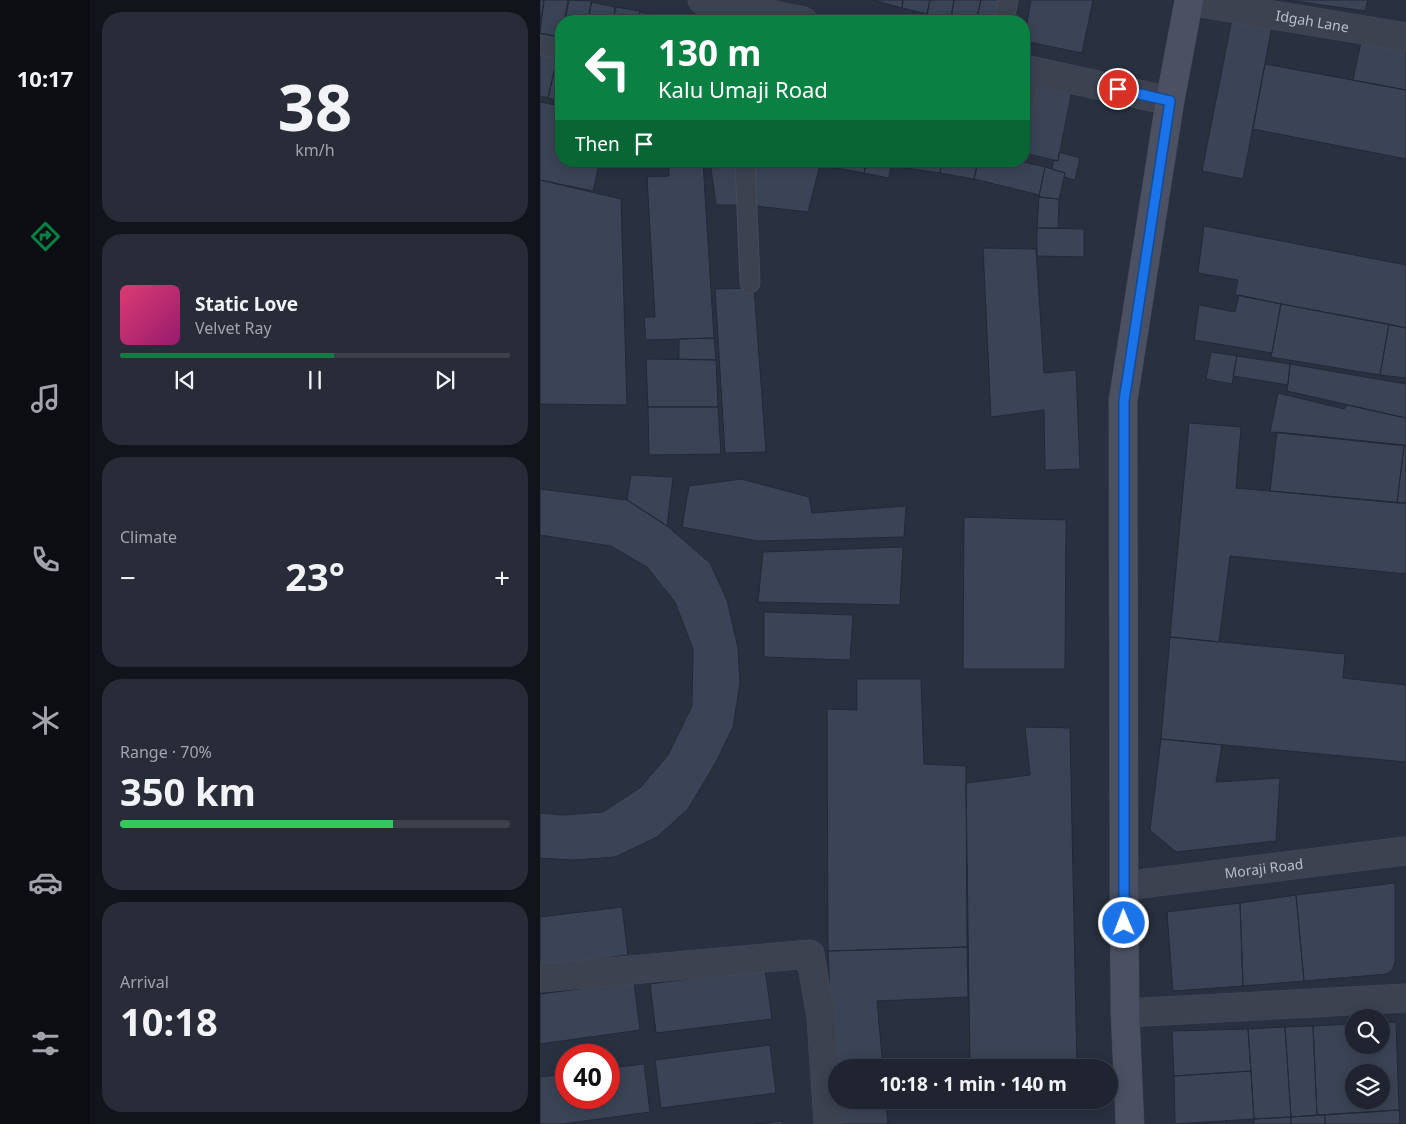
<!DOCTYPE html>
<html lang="en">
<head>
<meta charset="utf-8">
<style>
	:root { --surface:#1f2430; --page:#272c38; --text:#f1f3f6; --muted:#a1a4ab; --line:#3c414c; --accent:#0b8043 }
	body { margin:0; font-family:"Noto Sans",sans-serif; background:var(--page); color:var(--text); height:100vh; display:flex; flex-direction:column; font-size:19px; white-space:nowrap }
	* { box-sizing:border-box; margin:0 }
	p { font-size:16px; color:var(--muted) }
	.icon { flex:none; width:28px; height:28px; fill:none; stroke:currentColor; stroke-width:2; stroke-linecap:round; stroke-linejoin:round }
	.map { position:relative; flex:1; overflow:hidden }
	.panel { display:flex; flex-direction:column; gap:12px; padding:12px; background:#11141a; width:450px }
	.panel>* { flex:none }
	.hud { position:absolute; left:15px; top:15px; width:475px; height:152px; border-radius:20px; box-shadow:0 2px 12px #0003,0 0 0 1px var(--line); background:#0b8043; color:#fff; overflow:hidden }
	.buttons { position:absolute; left:805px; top:1009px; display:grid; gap:10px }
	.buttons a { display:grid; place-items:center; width:45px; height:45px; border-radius:50%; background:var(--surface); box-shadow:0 2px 12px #0003,0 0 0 1px var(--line); font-size:25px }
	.speed { position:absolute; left:15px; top:1044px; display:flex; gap:10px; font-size:25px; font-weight:700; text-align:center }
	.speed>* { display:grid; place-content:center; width:65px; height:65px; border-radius:50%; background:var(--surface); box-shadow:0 2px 12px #0003,0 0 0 1px var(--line); line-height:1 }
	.speed .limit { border:8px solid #d22; background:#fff; color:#111 }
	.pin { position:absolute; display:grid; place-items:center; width:42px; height:42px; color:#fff; margin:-21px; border:2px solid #fff; border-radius:50%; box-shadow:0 1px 5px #0007 }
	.me { position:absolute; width:55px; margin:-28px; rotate:359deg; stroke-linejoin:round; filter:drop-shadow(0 0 4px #0008) }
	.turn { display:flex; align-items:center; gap:18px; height:105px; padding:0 20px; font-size:22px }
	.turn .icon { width:65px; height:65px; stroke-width:2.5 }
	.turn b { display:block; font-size:35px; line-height:42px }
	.then { display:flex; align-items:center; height:48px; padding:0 20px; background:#0003; gap:10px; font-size:19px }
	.big { font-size:38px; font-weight:700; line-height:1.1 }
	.panel .tile { flex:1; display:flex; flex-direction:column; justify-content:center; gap:8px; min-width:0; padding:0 18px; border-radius:20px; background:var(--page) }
	.panel .dial { align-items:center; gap:0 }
	.dial b { font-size:65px; line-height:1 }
	.song { display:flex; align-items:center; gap:15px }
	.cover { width:60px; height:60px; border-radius:8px; background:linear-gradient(135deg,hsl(340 70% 55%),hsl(320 70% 35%)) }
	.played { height:5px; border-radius:2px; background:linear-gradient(90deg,var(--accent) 55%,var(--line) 55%) }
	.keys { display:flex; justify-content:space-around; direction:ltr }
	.heat { display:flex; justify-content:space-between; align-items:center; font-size:28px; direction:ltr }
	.charge { height:8px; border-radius:4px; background:linear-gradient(90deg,#34c759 70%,var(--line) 0) }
	.trip { position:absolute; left:288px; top:1059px; width:290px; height:50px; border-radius:25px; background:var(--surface); box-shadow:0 2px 12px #0003,0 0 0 1px var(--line); font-weight:700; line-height:50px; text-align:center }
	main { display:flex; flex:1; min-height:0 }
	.tabs { display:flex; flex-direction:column; width:90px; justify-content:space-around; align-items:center; background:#0c0e13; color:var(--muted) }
	.tabs .icon { width:35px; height:35px }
	.tabs .on { color:var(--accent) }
	.tabs b { font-size:22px; color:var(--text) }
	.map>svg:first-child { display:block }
	.building { fill:#3b4456; stroke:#232938; fill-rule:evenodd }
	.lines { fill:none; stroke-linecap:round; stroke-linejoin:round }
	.lane-casing { stroke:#464b5a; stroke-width:21 }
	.street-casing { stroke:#464b5a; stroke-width:29 }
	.secondary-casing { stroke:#464b5a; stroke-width:29 }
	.lane { stroke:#3d4250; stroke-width:19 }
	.street { stroke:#3d4250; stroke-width:28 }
	.secondary { stroke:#4b5163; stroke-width:28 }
	.route-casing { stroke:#114b97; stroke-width:12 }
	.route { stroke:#1a73e8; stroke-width:9 }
	.labels { text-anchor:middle; stroke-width:5; stroke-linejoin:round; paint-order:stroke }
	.street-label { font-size:14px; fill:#babeca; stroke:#212736 }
</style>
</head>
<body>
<main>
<nav class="tabs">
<b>10:17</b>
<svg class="icon on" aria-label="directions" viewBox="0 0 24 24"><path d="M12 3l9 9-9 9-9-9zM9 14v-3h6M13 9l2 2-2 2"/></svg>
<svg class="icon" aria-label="music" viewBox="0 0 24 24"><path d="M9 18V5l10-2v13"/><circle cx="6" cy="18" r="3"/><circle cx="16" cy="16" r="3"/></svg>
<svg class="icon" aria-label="phone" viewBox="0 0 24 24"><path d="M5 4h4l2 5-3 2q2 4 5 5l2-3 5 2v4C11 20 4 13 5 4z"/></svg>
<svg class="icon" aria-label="climate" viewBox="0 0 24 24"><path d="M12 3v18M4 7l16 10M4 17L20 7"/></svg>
<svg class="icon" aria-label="car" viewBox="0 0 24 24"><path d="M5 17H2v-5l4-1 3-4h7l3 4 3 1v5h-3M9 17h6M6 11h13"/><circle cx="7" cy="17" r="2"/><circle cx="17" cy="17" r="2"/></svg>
<svg class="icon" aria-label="filters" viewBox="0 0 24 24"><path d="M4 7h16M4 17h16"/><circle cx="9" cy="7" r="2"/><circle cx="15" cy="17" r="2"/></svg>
</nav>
<section class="panel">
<div class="tile dial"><b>38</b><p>km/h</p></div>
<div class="tile">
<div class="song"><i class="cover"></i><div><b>Static Love</b><p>Velvet Ray</p></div></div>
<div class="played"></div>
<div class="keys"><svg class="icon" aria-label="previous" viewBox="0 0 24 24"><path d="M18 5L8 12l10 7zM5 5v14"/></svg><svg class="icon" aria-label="pause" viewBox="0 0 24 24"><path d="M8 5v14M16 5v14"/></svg><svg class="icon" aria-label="next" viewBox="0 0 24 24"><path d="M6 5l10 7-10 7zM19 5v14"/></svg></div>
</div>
<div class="tile"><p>Climate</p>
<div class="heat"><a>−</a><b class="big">23°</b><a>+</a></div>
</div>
<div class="tile"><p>Range · 70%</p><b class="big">350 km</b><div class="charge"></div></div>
<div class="tile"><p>Arrival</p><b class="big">10:18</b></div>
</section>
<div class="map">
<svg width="866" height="1124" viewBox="0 0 866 1124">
	<rect width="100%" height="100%" fill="#293040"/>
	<path class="building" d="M0 0H4L0 23Z
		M4 0H29L25 21H21V37L0 33Z
		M28 0 52 1 48 21H24Z
		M333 0H363L362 8Z
		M363 0H390L387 14 362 8Z
		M390 0H414L411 19 387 14Z
		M414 0H441L436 21 411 19Z
		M441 0H464L460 21H436Z
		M491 0H553L542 53 484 41Z
		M747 0H828L825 11Z
		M51 2 75 7 73 21H48Z
		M76 7 100 11 98 21H73Z
		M100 12 124 17 123 21H98Z
		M124 17 147 21H123Z
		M692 19 732 26 703 179 662 171Z
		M821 42 866 49V90L813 80Z
		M0 50 18 54 8 98 0 96Z
		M18 54H21V101L8 98Z
		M725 64 866 90V159L713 129Z
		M495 82 532 90 518 161 484 153V133Z
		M0 102 21 106V161H60L53 191 0 180Z
		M519 152 540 158 535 180 524 177 525 173 512 169 514 160 518 161Z
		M78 161H116L78 164Z
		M129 161H163L174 338 106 340 104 317H115L107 177 129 176Z
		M170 161H202L205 205H176Z
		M211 161H281L268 212 216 206Z
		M281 161H327L324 173 280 165Z
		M327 161H352L349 178 324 173Z
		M353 161H402L400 173 352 166Z
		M402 161H438L434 179 400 173Z
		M438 161H479L505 167 499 195 434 179Z
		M505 167 525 173 519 199 499 197Z
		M0 180 81 199 87 405 0 404Z
		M499 197 519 199 518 228H497Z
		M664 226 866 265V328L695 295 698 280 658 273Z
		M497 228 544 229V257L497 256Z
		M443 248 496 249 504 373 536 370 540 469 505 470 504 410 451 417Z
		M214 288 226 452 185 453 175 289Z
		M699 295 741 304 732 353 654 340 659 305 695 312Z
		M741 304 849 324 840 375 731 357Z
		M849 324 866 328V378L840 375Z
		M174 338 176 360 139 359V339Z
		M671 352 697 356 692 384 666 379Z
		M697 356 750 364 748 385 693 376Z
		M106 359 176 360 178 407H108Z
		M750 364 866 384V418L747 391Z
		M738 393 804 409 807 405 866 418V446L730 432Z
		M108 407H178L181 454 109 455Z
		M649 423 701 427 696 488 866 503V574L690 556 679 642 630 637Z
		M737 432 864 445 857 503 730 491Z
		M864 445 866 446V503H857Z
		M91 475 133 477 127 526 87 500Z
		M201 479 269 497 272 513 366 506 364 537 218 541 142 527 149 486Z
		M0 489 87 500 127 526 170 563 187 600 198 648 200 683 193 727 176 762 148 809 117 837 75 857 34 860 0 858V813L23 815 63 812 101 787 128 755 152 706 153 649 135 602 107 567 71 546 0 535Z
		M424 517 526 520 525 669H423Z
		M363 547 360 605 218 602 223 552Z
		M224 612 313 615 310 660 224 657Z
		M630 637 805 654 803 678 866 685V762L621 739Z
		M317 679H381L384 764 426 766 427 947 288 951 287 709 317 710Z
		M485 727 530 728 537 1068H430L426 783 490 775Z
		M621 739 682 745 676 782 740 778 736 841 636 852 610 830Z
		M855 883V962L852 970 847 974 764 981 756 895Z
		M756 895 764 981 703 986 700 903Z
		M700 903 703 986 633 991 627 912Z
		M82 907 88 955 0 967V917Z
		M427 947 428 997 337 1001 343 1068H296V1100H346L348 1124H296L288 951Z
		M225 969 232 1019 116 1033 110 984Z
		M94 982 100 1030 0 1044V994Z
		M856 1022 859 1110 777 1115 773 1026 814 1024V1045H841V1023ZM814 1072H841V1100H814Z
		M773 1026 777 1115 751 1117 745 1027Z
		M745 1027 751 1117 714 1119 708 1029Z
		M708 1029 711 1071 634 1076 632 1031Z
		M230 1045 236 1093 121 1108 115 1060Z
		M104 1064 110 1112 22 1124H0V1077L26 1074V1098H69V1068Z
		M711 1071 714 1119 635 1124 634 1076Z
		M859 1110 860 1124H785V1115Z
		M785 1115V1124H751V1117Z
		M751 1117V1124H714V1119Z
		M242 1121V1124H215Z
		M686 1122V1124H652Z"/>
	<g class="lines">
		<g class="lane-casing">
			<path id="lane" d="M464 21 468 0
				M0 45 21 49
				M484 102 492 71
				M205 161 210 283"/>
		</g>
		<g class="street-casing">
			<g id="street">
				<path d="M162 0 263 21"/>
				<path id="s1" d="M649 1 866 37"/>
				<path d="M484 69 630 101"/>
				<path id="s2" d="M584 886 866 851"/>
				<path d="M0 978 270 954 281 1017 288 1124"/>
				<path d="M585 1013 866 998"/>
			</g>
		</g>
		<g class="secondary-casing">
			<path id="secondary" d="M590 1124 585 1013 584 886 583 401 630 101 649 0"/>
		</g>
		<use href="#lane" class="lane"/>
		<use href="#street" class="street"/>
		<use href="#secondary" class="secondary"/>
	</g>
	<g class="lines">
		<g class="route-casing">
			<path id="route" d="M578 89 630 101 584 401V923"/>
		</g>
		<use href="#route" class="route"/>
	</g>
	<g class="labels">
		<g class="street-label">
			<text dy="5" stroke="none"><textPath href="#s1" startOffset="125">Idgah Lane</textPath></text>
			<text dy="5" stroke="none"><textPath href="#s2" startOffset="141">Moraji Road</textPath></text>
		</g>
	</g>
</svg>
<div class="buttons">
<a><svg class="icon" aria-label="search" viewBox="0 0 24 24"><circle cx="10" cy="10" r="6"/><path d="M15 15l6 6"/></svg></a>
<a><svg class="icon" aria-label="layers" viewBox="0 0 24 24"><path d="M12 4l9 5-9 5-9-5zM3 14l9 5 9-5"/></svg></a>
</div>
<div class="speed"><div class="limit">40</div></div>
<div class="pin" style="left:578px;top:89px;background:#d93025"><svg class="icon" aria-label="arrive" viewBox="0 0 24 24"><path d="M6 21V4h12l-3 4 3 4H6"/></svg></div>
<svg class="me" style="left:584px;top:923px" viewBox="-20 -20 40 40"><circle r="17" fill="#1a73e8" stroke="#fff" stroke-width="3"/><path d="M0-11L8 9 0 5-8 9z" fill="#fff"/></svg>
<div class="trip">10:18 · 1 min · 140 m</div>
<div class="hud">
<div class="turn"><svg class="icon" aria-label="left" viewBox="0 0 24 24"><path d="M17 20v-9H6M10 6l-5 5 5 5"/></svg><div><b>130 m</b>Kalu Umaji Road</div></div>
<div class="then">Then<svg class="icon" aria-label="arrive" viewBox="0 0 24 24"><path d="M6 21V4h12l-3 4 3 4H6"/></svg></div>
</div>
</div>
</main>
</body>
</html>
